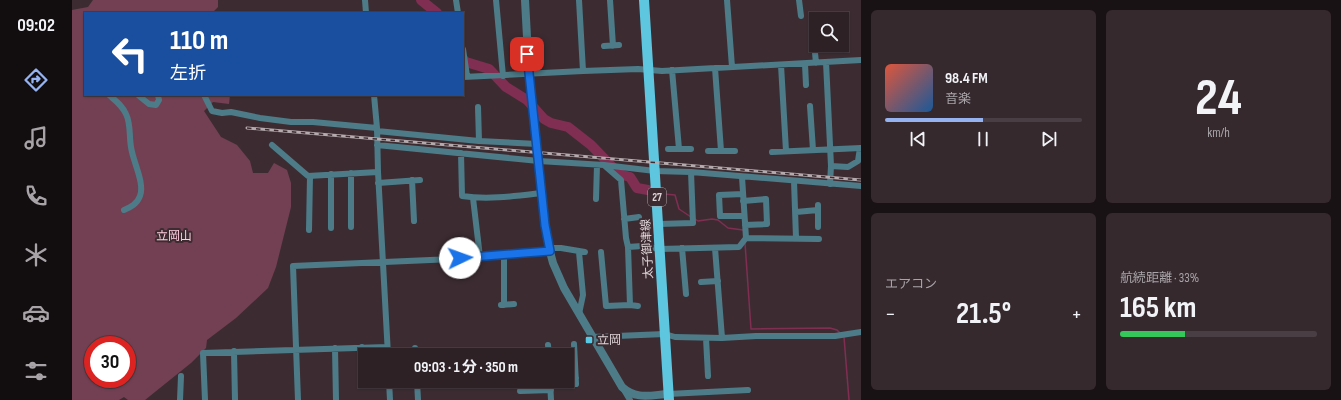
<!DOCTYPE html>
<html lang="ja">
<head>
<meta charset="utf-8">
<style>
	:root { --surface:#2d2126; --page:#35292e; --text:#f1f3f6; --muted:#a7a3a7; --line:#483e43; --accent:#95b2f1 }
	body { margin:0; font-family:"Sofia Sans Condensed","Noto Sans JP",sans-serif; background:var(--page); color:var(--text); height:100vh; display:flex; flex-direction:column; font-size:15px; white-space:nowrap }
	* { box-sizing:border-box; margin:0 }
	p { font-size:13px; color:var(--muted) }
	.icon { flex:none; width:22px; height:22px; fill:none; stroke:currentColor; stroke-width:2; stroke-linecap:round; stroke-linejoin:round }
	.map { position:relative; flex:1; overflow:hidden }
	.sheet { display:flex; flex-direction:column; gap:10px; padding:10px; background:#191215; width:480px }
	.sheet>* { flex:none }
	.top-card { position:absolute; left:12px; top:12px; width:380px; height:84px; border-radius:0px; box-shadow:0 1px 3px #0004,0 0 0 1px var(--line); background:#1a4fa0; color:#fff; overflow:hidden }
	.tools { position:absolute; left:737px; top:12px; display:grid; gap:8px }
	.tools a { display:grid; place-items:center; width:40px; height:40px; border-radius:0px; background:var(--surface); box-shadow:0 1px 3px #0004,0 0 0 1px var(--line); font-size:20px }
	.speed { position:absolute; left:12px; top:336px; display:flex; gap:8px; font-size:20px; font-weight:700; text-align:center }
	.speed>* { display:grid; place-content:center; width:52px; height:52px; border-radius:50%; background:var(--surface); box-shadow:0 1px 3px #0004,0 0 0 1px var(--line); line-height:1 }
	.speed .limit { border:6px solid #d22; background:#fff; color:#111 }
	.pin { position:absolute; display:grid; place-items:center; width:34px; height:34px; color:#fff; margin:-17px; border-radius:8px; box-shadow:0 2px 6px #0006 }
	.me { position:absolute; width:44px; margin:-22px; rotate:87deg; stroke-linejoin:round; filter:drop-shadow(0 0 3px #0008) }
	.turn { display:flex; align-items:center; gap:14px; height:84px; padding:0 20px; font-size:18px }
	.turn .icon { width:52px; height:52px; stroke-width:2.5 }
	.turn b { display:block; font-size:28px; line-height:34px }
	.big { font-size:30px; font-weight:700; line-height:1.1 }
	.sheet .card { flex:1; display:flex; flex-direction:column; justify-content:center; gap:6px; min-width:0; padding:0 14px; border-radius:6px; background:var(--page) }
	.sheet .dial { align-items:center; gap:0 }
	.dial b { font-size:52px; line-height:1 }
	.song { display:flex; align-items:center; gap:12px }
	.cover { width:48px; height:48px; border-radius:6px; background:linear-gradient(135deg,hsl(10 70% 55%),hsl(210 70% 35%)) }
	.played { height:4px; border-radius:2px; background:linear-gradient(90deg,var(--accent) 50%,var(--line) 50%) }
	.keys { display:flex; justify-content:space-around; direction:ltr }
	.heat { display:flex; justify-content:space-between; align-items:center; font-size:22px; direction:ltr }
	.charge { height:6px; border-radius:3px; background:linear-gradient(90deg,#34c759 33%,var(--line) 0) }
	.sheet .tiles { flex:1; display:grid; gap:10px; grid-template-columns:repeat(2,1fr) }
	.trip { position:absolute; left:286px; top:348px; width:216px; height:40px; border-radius:0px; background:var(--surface); box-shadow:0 1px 3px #0004,0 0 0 1px var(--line); font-weight:700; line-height:40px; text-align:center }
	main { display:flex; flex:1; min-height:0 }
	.tab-bar { display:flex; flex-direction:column; width:72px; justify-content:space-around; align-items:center; background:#120d0f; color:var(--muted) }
	.tab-bar .icon { width:28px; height:28px }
	.tab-bar .on { color:var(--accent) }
	.tab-bar b { font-size:18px; color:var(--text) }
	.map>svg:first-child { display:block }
	.green { fill:#734053; fill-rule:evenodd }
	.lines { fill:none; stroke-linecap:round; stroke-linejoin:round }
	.stream { stroke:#812e53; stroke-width:1.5 }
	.river { stroke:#812e53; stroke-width:10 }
	.minor { stroke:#4d7c88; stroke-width:6 }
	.tertiary { stroke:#4d7c88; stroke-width:8 }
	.primary { stroke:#5ec6df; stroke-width:10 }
	.rail-casing { stroke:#b5aaad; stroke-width:3 }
	.rail { stroke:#3c2c32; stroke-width:1.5; stroke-dasharray:4.5; stroke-linecap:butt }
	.route-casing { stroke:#114b97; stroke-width:10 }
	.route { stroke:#1a73e8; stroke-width:7 }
	.poi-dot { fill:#58c8e4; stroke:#3c2c32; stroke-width:1.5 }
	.labels { text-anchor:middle; stroke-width:4; stroke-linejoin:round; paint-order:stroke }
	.shield { fill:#3c2c32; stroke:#aea2a6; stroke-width:1 }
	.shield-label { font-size:11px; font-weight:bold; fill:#dfd5d8 }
	.park-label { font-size:12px; fill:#ffcdde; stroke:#3c2c32 }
	.street-label { font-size:12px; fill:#dfd5d8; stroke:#3c2c32 }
	.poi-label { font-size:12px; fill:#dfd5d8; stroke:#3c2c32; text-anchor:start }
</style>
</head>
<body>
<main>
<nav class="tab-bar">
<b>09:02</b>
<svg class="icon on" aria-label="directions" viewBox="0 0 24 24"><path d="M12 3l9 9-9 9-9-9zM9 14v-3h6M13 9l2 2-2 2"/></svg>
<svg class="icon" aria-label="music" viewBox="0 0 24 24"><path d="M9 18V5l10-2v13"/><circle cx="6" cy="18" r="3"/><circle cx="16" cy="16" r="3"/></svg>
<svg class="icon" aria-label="phone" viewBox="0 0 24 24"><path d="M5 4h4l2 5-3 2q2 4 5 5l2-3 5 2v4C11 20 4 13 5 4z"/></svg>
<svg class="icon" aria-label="climate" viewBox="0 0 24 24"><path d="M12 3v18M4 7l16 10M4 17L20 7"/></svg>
<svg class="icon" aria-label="car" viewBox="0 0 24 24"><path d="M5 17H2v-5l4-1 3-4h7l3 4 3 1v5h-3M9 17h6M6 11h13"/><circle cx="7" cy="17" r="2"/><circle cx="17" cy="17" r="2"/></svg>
<svg class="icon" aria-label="filters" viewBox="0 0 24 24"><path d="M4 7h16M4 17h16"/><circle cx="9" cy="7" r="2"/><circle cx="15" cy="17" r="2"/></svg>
</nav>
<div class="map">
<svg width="789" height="400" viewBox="0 0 789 400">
	<rect width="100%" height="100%" fill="#3c2c32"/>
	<path class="green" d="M21 0H146V7L140 13H13V95H158L157 104 141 102 132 111 149 137 165 145 178 161 181 173H196L202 163 215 170 219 183V207L204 267 196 288 164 318 135 340 134 348 119 363 73 400H56L52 397 47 400H0V10L16 7ZM21 345H55V379H21Z"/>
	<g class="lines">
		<path class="stream" d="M592 194 603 195 607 209 619 217
			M623 219 626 221 640 219 646 220 656 228 671 230
			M673 243 679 329 758 328 765 330 768 333
			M772 337 777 400"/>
		<path class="river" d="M349 0 365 13
			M391 59 394 62 417 69 434 87 455 100 472 119 479 123 496 127 519 145 547 174 558 177 565 188 576 190"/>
		<path class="minor" d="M293 0 294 13
			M384 0 386 13
			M424 0 431 76
			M507 0 511 71
			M538 0 541 46
			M655 0 660 67
			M727 0 729 16
			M740 22 744 63
			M532 46 547 45
			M391 49 395 76
			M754 62 759 166 758 184
			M733 64 734 85
			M709 65 714 151
			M643 68 649 151
			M600 70 607 149
			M391 77 511 71 566 69 590 71 789 60
			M37 95C44 101 50 105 54 114 59 124 57 136 59 147 61 162 73 183 68 196 65 204 59 207 52 210
			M66 95 77 104 84 105 87 100 86 95
			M132 95 140 111 150 113 159 112 188 118 219 122H241L305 128
			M302 95 305 128 306 172 316 355
			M738 106 741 150
			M406 107 407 141
			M305 131 407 141 465 144
			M200 145 236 176 306 172
			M305 145 467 161 532 165 583 171 619 172 789 186
			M596 149H619
			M636 151H663
			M700 152 789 148
			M389 153 390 196C416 200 444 196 470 193
			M533 166 549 180 554 238 556 247 558 305
			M759 166 776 167 786 161 788 148
			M279 173V227
			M340 180 342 221
			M722 181 724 238
			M306 183 348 180
			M671 194 647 195 648 216H672
			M401 198 408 257
			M524 199 525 165
			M671 201 694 199 695 224 673 225
			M746 205V227
			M724 212 746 210
			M552 219 567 217
			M587 224 621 223 619 172
			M259 228V174
			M237 230 238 176
			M674 238 747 239
			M556 247 570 246 588 249 667 247 674 238 670 177
			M477 248H489L513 252
			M610 248 614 294
			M643 248 650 338
			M529 252 534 306 558 305 566 306
			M432 256V305
			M629 282 646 281
			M429 305 442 304
			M507 314 511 295 507 252
			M520 337 593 334 603 337 650 338 684 336H763L789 332
			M634 338 636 376
			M502 344 504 384
			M476 345 477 355
			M290 347 291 365
			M263 348 264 400
			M343 348V355
			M162 351 163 400
			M495 379 504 378
			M317 381 318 400
			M345 381 346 400
			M478 381 479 400
			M552 390 558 400
			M448 391 479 390
			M596 394 676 390
			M108 400 109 376
			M133 400 131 353 315 347
			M226 400 221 266 381 259 478 251"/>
		<path class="tertiary" d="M453 0 457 74 473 225 477 248 481 263 492 288 550 387C564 400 579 395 596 394"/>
		<path class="primary" d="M572 0 597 400"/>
		<g class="rail-casing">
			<path id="rail" d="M175 128 789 180"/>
		</g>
		<use href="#rail" class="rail"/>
	</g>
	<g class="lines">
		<g class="route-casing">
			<path id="route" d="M388 258 478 251 473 225 455 54"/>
		</g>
		<use href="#route" class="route"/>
	</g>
	<rect class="poi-dot" x="513" y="336" width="8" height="8" rx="2"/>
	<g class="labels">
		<rect class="shield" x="576" y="188" width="18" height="18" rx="3"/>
		<g class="shield-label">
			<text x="585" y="201">27</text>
		</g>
		<g class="park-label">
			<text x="102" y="240">立岡山</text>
		</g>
		<g class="street-label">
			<text transform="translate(575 249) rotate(-93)" y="4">太子御津線</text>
		</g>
		<g class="poi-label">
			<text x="525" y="344">立岡</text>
		</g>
	</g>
</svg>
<div class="tools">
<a><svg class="icon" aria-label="search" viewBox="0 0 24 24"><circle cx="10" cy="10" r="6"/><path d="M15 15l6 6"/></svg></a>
</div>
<div class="speed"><div class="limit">30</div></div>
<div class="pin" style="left:455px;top:54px;background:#d93025"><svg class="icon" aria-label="arrive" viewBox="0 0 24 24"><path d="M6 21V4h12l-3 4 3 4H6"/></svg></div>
<svg class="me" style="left:388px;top:258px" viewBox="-20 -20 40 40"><circle r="19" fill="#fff"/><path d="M0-13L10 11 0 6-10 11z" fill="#1a73e8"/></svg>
<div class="trip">09:03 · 1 分 · 350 m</div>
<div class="top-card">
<div class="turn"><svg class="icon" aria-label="left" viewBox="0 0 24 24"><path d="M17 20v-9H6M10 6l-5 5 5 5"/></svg><div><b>110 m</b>左折</div></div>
</div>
</div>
<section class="sheet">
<div class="tiles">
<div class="card">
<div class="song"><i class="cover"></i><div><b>98.4 FM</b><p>音楽</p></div></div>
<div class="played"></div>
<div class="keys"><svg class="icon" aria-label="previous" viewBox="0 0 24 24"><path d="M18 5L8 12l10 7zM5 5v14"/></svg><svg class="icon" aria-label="pause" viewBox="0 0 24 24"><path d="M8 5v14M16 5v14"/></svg><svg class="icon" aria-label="next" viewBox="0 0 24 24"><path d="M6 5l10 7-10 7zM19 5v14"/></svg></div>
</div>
<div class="card dial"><b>24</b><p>km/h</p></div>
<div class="card"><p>エアコン</p>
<div class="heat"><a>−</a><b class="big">21.5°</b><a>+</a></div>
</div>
<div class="card"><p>航続距離 · 33%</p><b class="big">165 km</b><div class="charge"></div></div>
</div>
</section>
</main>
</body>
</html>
